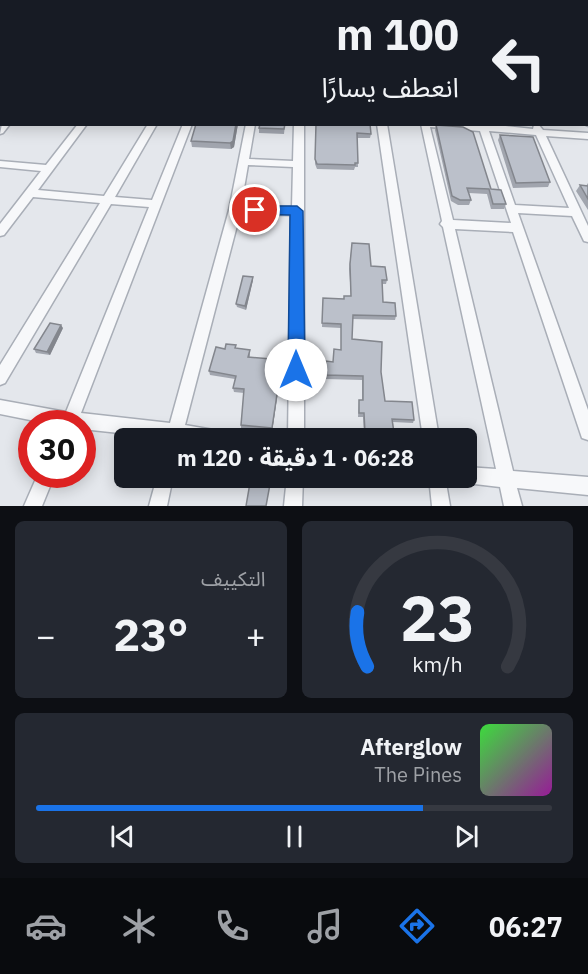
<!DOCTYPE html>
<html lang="ar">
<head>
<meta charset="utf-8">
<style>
	:root { --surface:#171b24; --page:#242831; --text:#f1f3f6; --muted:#9ea1a6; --line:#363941; --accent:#1a73e8 }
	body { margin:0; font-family:"IBM Plex Sans","Noto Sans Arabic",sans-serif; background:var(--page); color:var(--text); direction:rtl; height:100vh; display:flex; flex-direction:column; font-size:22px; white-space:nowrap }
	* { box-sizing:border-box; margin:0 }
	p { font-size:20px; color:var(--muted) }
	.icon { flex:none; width:33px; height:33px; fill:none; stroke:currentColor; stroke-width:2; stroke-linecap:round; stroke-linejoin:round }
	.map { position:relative; height:506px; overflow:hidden; direction:ltr }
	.sheet { display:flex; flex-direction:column; gap:15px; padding:15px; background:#0d0f14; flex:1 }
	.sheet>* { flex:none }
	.hud { position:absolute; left:0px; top:0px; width:588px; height:126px; box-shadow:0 3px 15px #0003; direction:rtl; background:#171b24; color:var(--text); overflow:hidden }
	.speed { position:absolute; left:18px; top:410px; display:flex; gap:12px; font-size:30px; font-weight:700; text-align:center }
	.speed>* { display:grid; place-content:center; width:78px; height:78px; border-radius:50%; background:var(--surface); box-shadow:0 3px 15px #0003; line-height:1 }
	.speed .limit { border:9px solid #d22; background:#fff; color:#111 }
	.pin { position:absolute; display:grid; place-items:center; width:51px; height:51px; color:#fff; margin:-26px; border:3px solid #fff; border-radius:50%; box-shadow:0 2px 6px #0007 }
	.me { position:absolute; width:66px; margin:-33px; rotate:0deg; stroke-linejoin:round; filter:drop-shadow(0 0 4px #0008) }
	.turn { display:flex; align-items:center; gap:21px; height:126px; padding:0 30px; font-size:27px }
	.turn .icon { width:78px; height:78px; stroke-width:2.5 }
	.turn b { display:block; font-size:42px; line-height:51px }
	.big { font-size:45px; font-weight:800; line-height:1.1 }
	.sheet .card { flex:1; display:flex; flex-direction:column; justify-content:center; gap:9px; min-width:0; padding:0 21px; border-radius:9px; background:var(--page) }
	.sheet .dial { align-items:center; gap:0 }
	.dial svg { height:156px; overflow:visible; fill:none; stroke:var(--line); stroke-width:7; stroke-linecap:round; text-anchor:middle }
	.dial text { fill:var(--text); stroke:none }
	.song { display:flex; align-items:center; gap:18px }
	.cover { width:72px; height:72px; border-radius:9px; background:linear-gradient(135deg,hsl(120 70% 55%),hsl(300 70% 35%)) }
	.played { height:6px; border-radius:3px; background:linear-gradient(90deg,var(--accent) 75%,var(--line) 75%) }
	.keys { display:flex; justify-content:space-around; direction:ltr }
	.heat { display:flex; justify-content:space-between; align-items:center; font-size:33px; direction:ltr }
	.sheet .tiles { flex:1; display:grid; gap:15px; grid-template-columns:1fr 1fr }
	.card:last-child { grid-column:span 2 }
	.trip { position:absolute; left:114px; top:428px; width:363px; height:60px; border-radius:9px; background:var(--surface); box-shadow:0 3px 15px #0003; font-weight:800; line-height:60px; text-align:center; direction:rtl }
	.dock { display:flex; height:96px; justify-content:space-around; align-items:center; background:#090b0e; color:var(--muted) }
	.dock .icon { width:42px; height:42px }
	.dock .active { color:var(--accent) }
	.dock b { font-size:27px; color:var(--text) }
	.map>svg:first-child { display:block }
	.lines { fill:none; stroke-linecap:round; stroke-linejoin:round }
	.minor-casing { stroke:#a9aeb7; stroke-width:3 }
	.tertiary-casing { stroke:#a9aeb7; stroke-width:3 }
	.minor { fill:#f7f8fa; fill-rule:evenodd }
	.tertiary { fill:#f7f8fa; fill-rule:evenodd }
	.wall { fill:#a1a5ae }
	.shaded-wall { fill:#83868d }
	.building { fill:#bbc0ca; stroke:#83868d; stroke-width:1.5 }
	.route { fill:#1a73e8; stroke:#114b97; stroke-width:1.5 }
</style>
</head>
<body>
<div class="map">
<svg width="588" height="506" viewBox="0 0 588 506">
	<rect width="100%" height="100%" fill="#e4e7ec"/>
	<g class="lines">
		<g class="minor-casing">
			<path id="minor" d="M0 0 4 1 5 2H2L0 4Z
				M19 0H26L18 2Z
				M48 0H76L44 2Z
				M124 0H130L123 2Z
				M224 0H230V2H224Z
				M274 0H280V2H274Z
				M0 13H2L0 19Z
				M0 52H2V56H0Z
				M586 85H588V91H586Z
				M0 93H2V99H0Z
				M586 117 588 118V126L584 124H586Z
				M2 124H10L3 133 0 134Z
				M78 124H87L38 190 104 196 148 124H157L115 197 152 200 183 124H192L81 413 170 423 229 210 246 124H255L249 159 293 161 294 124H304V438H288L291 215 240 214 185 425 225 432 227 438H166L82 429V423H45L0 414V400L66 412 149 207 111 204 5 383 0 385V365L100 203 33 197 4 235 0 236V224L41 171 0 167V161L46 165ZM248 165 293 167 292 207 241 206Z
				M377 124H387L439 438H423Z
				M421 124H487L533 129 534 125 538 124 543 130 588 133V139L546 136 588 226V242L584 241 572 216 518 213 588 410V440L582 438 580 432 513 232 455 229 513 471 588 477V495L517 488 522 506H504L500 487 466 483 460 481 458 477H466V467L496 469 443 227 440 224 442 221ZM430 127 480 131 511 223 453 220ZM489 131 536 135 569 208 515 205Z
				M38 474H55L42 506H24Z
				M157 477H173L167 506H149Z
				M287 477H303L302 506H284Z
				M429 477H445L450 506H432Z"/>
		</g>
		<g class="tertiary-casing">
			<path id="tertiary" d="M69 0H78L68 2Z
				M2 61V69H0V62Z"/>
		</g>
		<use href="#minor" class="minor"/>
		<use href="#tertiary" class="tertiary"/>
	</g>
	<path class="wall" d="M238 124 234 147 231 149 192 147 191 141Z
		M285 124 284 134 259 133V128Z
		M316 124 371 134 370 138H357L358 167H355L354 170 317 169 315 164Z
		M436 125 491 189 506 204 504 209H491L487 194 469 193 471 200 469 205H458L451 201 435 130Z
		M500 135 550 182 548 187 513 188 498 140Z
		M588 183V210L576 191 580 185 586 186Z
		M352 243 371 266 387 280 386 284H382L383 302 396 316 395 320 352 319V339L381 372 385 401 414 420 413 423 393 422 394 433 393 437 364 436 363 417H358L359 400H362V380L326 379V361L333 362 341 350V328L322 327 323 298 344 299 351 296 349 269Z
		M253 277V280L246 310 237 307 236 304Z
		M63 328 50 355 36 353 34 349Z
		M237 348 250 350V357L282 364 272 432 241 428V425L244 393 234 392 233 388 235 379 210 375 209 371 225 349Z"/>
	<path class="shaded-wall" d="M236 124H238L234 147 231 149 230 143Z
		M253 277V280L246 310 245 306Z
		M61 325 63 328 50 355 47 352Z
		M282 360V364L272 432V428Z"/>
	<path class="building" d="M128 0H216L215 2H127Z
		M280 0H588V17H586V2H279Z
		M586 36H588V77H586Z
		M196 124H236L233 141 230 143 191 141Z
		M260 124H285L284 129 259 128Z
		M316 124H370L371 134 357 133 358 163H355V165L317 164 315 159Z
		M436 125 463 127 473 132 491 189 501 190 506 204H493L489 189 467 188 471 200H460L452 196Z
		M500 135 533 137 550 182 516 183Z
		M580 185 588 186V199Z
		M352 243 369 244 371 266 385 267 387 280H382L383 302 395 303 396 316 353 315 352 339 382 342 381 372 385 401 412 402 414 420 392 419 394 433H365L364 413H359V400H363V376L326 375V361L333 362 334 349 341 350V324L322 323 323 298 344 299V296H351L350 264Z
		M243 276 253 277 245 306 236 304Z
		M50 323 61 325 47 352 34 349Z
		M226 344 236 345 235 348 250 350 248 357 282 360 272 428 241 425 244 389 233 388 236 376 209 371 216 347 225 349Z
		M251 477 271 479 266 506H246Z"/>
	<path class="route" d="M255 206H297L303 211 305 370 302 375 296 377 291 375 288 370 290 215 251 214 249 210Z"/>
</svg>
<div class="speed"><div class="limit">30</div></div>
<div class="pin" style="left:255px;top:210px;background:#d93025"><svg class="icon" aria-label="arrive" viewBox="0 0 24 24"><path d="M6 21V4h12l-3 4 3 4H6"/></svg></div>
<svg class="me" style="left:296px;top:370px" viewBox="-20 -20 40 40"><circle r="19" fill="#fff"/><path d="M0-13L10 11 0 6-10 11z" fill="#1a73e8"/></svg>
<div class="trip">06:28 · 1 دقيقة · 120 m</div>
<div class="hud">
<div class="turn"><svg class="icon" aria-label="left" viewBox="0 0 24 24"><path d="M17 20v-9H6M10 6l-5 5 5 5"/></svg><div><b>100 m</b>انعطف يسارًا</div></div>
</div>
</div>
<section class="sheet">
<div class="tiles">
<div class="card dial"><svg viewBox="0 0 100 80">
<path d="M14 69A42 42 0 1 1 86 69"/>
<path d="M14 69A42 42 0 0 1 9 41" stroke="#1a73e8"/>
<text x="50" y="56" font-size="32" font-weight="700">23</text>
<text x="50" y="72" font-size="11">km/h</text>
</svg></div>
<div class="card"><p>التكييف</p>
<div class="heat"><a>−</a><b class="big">23°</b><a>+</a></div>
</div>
<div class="card">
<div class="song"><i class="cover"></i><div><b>Afterglow</b><p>The Pines</p></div></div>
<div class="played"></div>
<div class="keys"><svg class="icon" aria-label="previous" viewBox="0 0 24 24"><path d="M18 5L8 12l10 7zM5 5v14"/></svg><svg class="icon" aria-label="pause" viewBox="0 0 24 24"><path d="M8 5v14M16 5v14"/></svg><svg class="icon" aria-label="next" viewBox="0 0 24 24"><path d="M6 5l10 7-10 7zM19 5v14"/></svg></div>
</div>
</div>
</section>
<nav class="dock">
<b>06:27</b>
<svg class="icon active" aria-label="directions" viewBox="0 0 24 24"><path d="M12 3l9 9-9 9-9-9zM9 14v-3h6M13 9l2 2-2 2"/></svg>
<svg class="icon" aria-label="music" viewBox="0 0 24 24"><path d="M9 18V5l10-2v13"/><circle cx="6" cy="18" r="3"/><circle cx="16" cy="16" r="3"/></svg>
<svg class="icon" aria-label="phone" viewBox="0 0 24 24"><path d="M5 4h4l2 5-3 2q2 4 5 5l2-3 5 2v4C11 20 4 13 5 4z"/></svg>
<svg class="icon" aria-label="climate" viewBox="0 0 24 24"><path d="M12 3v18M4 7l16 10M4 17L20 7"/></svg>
<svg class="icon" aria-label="car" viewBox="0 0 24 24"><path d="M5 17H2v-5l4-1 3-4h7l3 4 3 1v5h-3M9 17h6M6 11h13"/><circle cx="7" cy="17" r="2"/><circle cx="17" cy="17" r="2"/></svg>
</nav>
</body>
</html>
